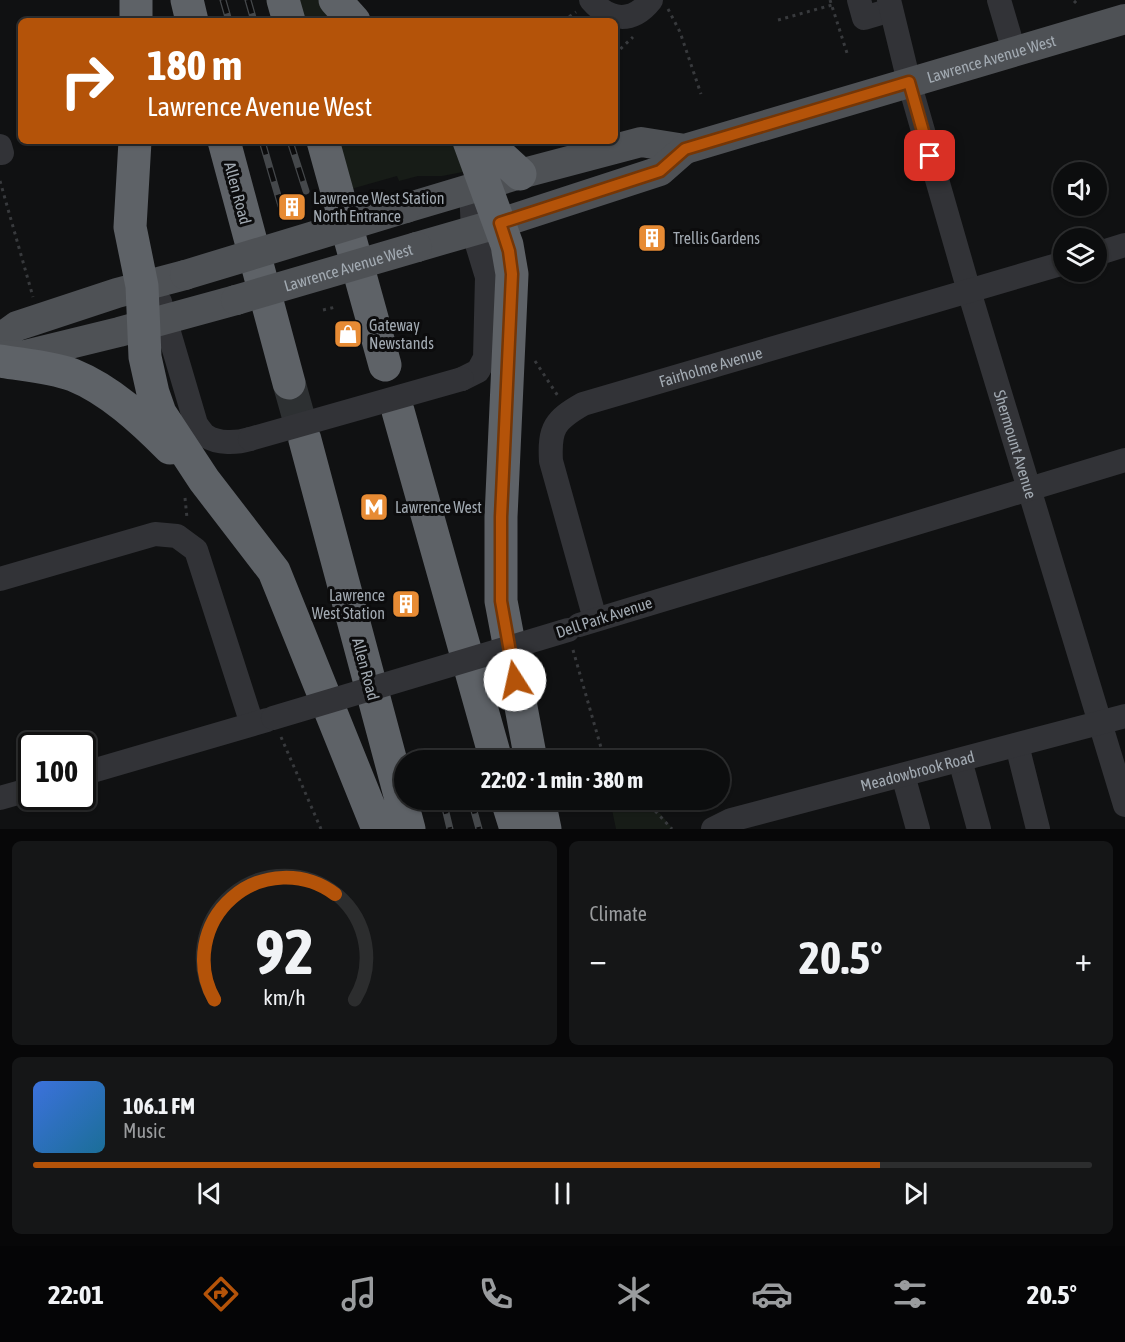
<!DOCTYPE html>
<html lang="en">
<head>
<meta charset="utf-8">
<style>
	:root { --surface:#0c0d0e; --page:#151617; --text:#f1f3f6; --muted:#9a9c9e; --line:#2c2d2e; --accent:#b45309 }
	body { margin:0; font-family:"Asap Condensed",sans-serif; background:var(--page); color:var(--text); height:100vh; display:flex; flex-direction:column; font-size:22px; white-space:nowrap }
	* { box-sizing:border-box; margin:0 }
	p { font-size:20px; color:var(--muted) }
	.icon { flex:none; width:33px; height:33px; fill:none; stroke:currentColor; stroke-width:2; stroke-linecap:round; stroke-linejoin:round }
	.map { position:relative; height:829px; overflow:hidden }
	.panel { display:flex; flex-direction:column; gap:12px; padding:12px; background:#070708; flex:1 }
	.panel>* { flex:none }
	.banner { position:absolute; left:18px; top:18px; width:600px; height:126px; border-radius:9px; box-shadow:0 2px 4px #0004,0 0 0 2px var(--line); background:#b45309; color:#fff; overflow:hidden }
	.controls { position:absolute; left:1053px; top:162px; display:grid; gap:12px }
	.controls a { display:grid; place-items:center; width:54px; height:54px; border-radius:50%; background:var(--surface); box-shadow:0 2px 4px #0004,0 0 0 2px var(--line); font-size:30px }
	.speed { position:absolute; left:18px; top:732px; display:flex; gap:12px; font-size:30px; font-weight:700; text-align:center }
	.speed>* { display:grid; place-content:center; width:78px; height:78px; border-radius:50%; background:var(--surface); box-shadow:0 2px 4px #0004,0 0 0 2px var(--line); line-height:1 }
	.speed .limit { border:3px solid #111; border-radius:9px; background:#fff; color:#111 }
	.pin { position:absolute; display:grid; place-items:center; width:51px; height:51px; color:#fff; margin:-26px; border-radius:12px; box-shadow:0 3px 9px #0006 }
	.me { position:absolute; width:66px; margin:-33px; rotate:350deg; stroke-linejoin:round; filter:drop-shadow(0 0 4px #0008) }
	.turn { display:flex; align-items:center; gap:21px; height:126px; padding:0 30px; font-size:27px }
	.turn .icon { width:78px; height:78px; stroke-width:2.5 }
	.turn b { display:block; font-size:42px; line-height:51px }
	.big { font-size:45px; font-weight:700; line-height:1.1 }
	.panel .card { flex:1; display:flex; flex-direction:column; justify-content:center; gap:9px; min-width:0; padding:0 21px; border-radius:9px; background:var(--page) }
	.panel .dial { align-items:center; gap:0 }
	.dial svg { height:156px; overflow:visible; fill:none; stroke:var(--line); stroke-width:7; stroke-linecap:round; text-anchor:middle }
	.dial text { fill:var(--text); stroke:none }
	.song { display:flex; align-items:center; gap:18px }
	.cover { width:72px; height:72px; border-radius:9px; background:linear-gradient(135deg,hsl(220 70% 55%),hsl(200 70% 35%)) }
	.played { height:6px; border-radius:3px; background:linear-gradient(90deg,var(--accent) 80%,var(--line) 80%) }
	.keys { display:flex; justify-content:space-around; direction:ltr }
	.heat { display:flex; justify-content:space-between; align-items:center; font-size:33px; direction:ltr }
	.panel .tiles { flex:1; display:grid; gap:12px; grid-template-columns:1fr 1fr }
	.card:last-child { grid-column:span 2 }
	.trip { position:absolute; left:394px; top:750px; width:336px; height:60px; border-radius:30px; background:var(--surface); box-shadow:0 2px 4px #0004,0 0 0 2px var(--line); font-weight:700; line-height:60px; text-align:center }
	.tab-bar { display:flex; height:96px; justify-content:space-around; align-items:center; background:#050506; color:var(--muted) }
	.tab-bar .icon { width:42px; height:42px }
	.tab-bar .active { color:var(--accent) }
	.tab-bar b { font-size:27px; color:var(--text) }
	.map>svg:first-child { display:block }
	.green { fill:#171c17 }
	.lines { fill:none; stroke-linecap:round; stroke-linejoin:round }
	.highway-tunnel { stroke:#2d3032; stroke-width:33; stroke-dasharray:33 16; stroke-linecap:butt }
	.path { stroke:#383a3d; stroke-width:3; stroke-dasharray:3 4.5; stroke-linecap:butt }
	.minor { stroke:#323337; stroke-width:24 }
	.major { stroke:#4e5155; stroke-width:30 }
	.highway { stroke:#5e6267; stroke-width:33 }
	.rail-casing { stroke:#45484b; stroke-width:7 }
	.rail { stroke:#0c0c0d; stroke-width:4.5; stroke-dasharray:14; stroke-linecap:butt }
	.minor-bridge { stroke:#323337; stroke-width:24 }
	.major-bridge { stroke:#4e5155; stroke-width:30 }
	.route-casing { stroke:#753606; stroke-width:15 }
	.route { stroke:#b45309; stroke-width:10 }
	.labels { text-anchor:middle; stroke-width:6; stroke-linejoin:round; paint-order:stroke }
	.street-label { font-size:16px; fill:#a2aab2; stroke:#0c0c0d }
	.poi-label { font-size:16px; fill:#a2aab2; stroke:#0c0c0d; text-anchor:start }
</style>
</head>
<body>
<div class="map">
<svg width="1125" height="829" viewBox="0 0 1125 829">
	<rect width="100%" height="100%" fill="#101112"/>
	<path class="green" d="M297 0H323L336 21H303Z
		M338 141H453L463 172 442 176H418L399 181 397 176 351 189Z
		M610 800H649L673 829H616Z"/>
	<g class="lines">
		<path class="highway-tunnel" d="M289 383 305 440"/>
		<path class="path" d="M830 0 847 53
			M1074 3 1077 0
			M668 9 680 32 701 94
			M778 20 832 5
			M563 21 576 12
			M615 54 633 37
			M615 86V89
			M0 181 33 297
			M323 310 336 307
			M535 361 558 396
			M185 498 187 518
			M573 650 602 751 611 760
			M281 737 321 829
			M645 800 672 829"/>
		<g class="minor">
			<path d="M591 0C610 22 633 23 651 0"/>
			<path d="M859 0 864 18 891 10"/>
			<path id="s1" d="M889 0 909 82 969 291 1125 805"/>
			<path d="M999 0 1014 51"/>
			<path d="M0 146 2 153H0"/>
			<path d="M1096 254 1125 245"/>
			<path d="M142 286 160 302 196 424C199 428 202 433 206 436 218 444 237 443 250 439"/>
			<path d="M462 379 478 371 485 358 487 277 473 231 471 189"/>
			<path d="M0 579 155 534 177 536 196 550 252 724"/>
			<path id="s2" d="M595 619 551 461C549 428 555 420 583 404L1064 263"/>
			<path d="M579 625 1125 460"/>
			<path d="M1017 745 1038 829"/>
			<path d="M960 760 979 829"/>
			<path d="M82 774 267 720"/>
			<path d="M903 775 918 829"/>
			<path d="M0 798 32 789"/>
			<path id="s3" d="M713 829 731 820 1125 716"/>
		</g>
		<g class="major">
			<path id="s4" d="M406 208 520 174 641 142 685 149 1125 19"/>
			<path d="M417 247 500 223 660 171 685 149"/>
			<path d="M0 338 17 326 117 293 185 275"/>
			<path d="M3 356 25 355 119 332 236 300"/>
		</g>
		<path class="highway" d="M136 0V21
			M187 0 192 21
			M283 0 289 21
			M335 0 354 21
			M135 141 130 227 142 286 145 357 153 393 160 413 204 480 274 571 378 829
			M224 141 289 383
			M323 141 385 365
			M469 141 507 245 512 274 501 517V601L531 760
			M484 141 520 174
			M0 361C24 365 51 367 73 375 110 390 142 420 170 448
			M398 411 496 760
			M305 440 409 829
			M507 800 516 829
			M539 800 545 829"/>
		<g class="rail-casing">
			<path id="rail" d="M223 0 229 21
				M248 0 254 21
				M262 141 281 206
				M290 141 306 191
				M443 800 450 829
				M471 800 479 829"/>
		</g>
		<use href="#rail" class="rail"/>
		<path class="minor-bridge" d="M250 439 462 379
			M273 718 568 630"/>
		<g class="major-bridge">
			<path d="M185 275 406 208"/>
			<path id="s5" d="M236 300 417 247"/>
		</g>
	</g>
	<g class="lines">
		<g class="route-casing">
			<path id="route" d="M515 680 501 601V517L512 274 509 251 500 223 660 171 685 149 909 82 930 156"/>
		</g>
		<use href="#route" class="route"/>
	</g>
	<defs>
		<g id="building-square" transform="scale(1.5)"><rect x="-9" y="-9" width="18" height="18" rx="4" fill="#e78b34" stroke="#0c0c0d"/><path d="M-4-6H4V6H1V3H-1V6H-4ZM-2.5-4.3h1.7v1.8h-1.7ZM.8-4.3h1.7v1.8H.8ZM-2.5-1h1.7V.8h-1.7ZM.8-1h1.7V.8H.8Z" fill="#fff"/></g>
		<g id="shop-square" transform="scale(1.5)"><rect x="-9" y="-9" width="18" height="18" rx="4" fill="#e78b34" stroke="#0c0c0d"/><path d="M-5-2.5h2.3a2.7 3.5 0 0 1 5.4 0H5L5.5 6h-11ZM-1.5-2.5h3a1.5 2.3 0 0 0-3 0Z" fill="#fff"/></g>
		<g id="metro-square" transform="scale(1.5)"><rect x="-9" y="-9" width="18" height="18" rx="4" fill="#e78b34" stroke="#0c0c0d"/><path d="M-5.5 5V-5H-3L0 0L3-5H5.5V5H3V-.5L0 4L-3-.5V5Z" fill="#fff"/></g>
	</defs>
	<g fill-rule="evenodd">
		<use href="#building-square" x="292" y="207"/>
		<use href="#building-square" x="652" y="238"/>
		<use href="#shop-square" x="348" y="334"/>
		<use href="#metro-square" x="374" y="507"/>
		<use href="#building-square" x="406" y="604"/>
	</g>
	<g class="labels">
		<g class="street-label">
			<text dy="6" stroke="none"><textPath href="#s4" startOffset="608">Lawrence Avenue West</textPath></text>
			<text transform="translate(238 193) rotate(75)" y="6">Allen Road</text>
			<text dy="6" stroke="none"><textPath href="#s5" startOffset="117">Lawrence Avenue West</textPath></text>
			<text dy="6" stroke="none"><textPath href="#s2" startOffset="368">Fairholme Avenue</textPath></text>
			<text dy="6" stroke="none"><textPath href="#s1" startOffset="462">Shermount Avenue</textPath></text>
			<text transform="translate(604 617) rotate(-18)" y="6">Dell Park Avenue</text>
			<text transform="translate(366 669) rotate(75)" y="6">Allen Road</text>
			<text dy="6" stroke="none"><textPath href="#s3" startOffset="213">Meadowbrook Road</textPath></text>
		</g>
		<g class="poi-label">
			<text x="313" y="204">Lawrence West Station<tspan x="313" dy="18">North Entrance</tspan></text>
			<text x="673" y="244">Trellis Gardens</text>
			<text x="369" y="331">Gateway<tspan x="369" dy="18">Newstands</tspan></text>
			<text x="395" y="513">Lawrence West</text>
			<text x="385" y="601" text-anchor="end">Lawrence<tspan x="385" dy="18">West Station</tspan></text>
		</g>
	</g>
</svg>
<div class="controls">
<a><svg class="icon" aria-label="sound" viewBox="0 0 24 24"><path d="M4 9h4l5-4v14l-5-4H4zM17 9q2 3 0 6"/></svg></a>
<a><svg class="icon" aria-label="layers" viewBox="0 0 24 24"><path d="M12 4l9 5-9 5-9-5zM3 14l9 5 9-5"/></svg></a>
</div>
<div class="speed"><div class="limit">100</div></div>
<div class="pin" style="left:930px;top:156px;background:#d93025"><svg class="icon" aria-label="arrive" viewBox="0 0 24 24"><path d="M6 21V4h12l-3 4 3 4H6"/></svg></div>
<svg class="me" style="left:515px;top:680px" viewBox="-20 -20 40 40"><circle r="19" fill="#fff"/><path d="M0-13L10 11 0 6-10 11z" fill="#b45309"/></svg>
<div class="trip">22:02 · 1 min · 380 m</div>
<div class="banner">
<div class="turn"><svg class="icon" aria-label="right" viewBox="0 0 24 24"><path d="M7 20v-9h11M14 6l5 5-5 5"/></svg><div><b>180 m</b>Lawrence Avenue West</div></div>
</div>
</div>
<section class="panel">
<div class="tiles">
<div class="card dial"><svg viewBox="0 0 100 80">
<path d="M14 69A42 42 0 1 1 86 69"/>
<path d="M14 69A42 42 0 0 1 76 15" stroke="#b45309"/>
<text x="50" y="56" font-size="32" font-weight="700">92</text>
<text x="50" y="72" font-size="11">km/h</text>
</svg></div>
<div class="card"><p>Climate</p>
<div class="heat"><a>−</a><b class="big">20.5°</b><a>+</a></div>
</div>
<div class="card">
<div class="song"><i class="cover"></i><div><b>106.1 FM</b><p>Music</p></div></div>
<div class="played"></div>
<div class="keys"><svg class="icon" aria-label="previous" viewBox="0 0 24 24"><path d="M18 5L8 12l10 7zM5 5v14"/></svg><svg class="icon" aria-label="pause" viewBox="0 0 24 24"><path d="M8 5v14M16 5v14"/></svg><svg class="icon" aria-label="next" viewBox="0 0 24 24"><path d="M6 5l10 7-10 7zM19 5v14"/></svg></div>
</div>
</div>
</section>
<nav class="tab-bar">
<b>22:01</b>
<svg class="icon active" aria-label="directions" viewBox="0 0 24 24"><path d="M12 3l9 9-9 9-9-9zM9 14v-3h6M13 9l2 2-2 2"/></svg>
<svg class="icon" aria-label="music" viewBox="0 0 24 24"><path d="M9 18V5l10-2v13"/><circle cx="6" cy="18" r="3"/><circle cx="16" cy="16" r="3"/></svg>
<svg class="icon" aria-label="phone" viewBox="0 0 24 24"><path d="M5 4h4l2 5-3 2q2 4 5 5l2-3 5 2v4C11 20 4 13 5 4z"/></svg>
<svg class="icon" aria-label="climate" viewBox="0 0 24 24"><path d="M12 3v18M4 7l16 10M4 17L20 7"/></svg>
<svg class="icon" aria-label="car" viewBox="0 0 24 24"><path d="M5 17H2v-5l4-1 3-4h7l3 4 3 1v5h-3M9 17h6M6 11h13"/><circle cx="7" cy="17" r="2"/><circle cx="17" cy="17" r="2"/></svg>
<svg class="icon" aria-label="filters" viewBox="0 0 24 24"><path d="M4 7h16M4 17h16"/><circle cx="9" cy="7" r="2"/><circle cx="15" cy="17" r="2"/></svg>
<b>20.5°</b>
</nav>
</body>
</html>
